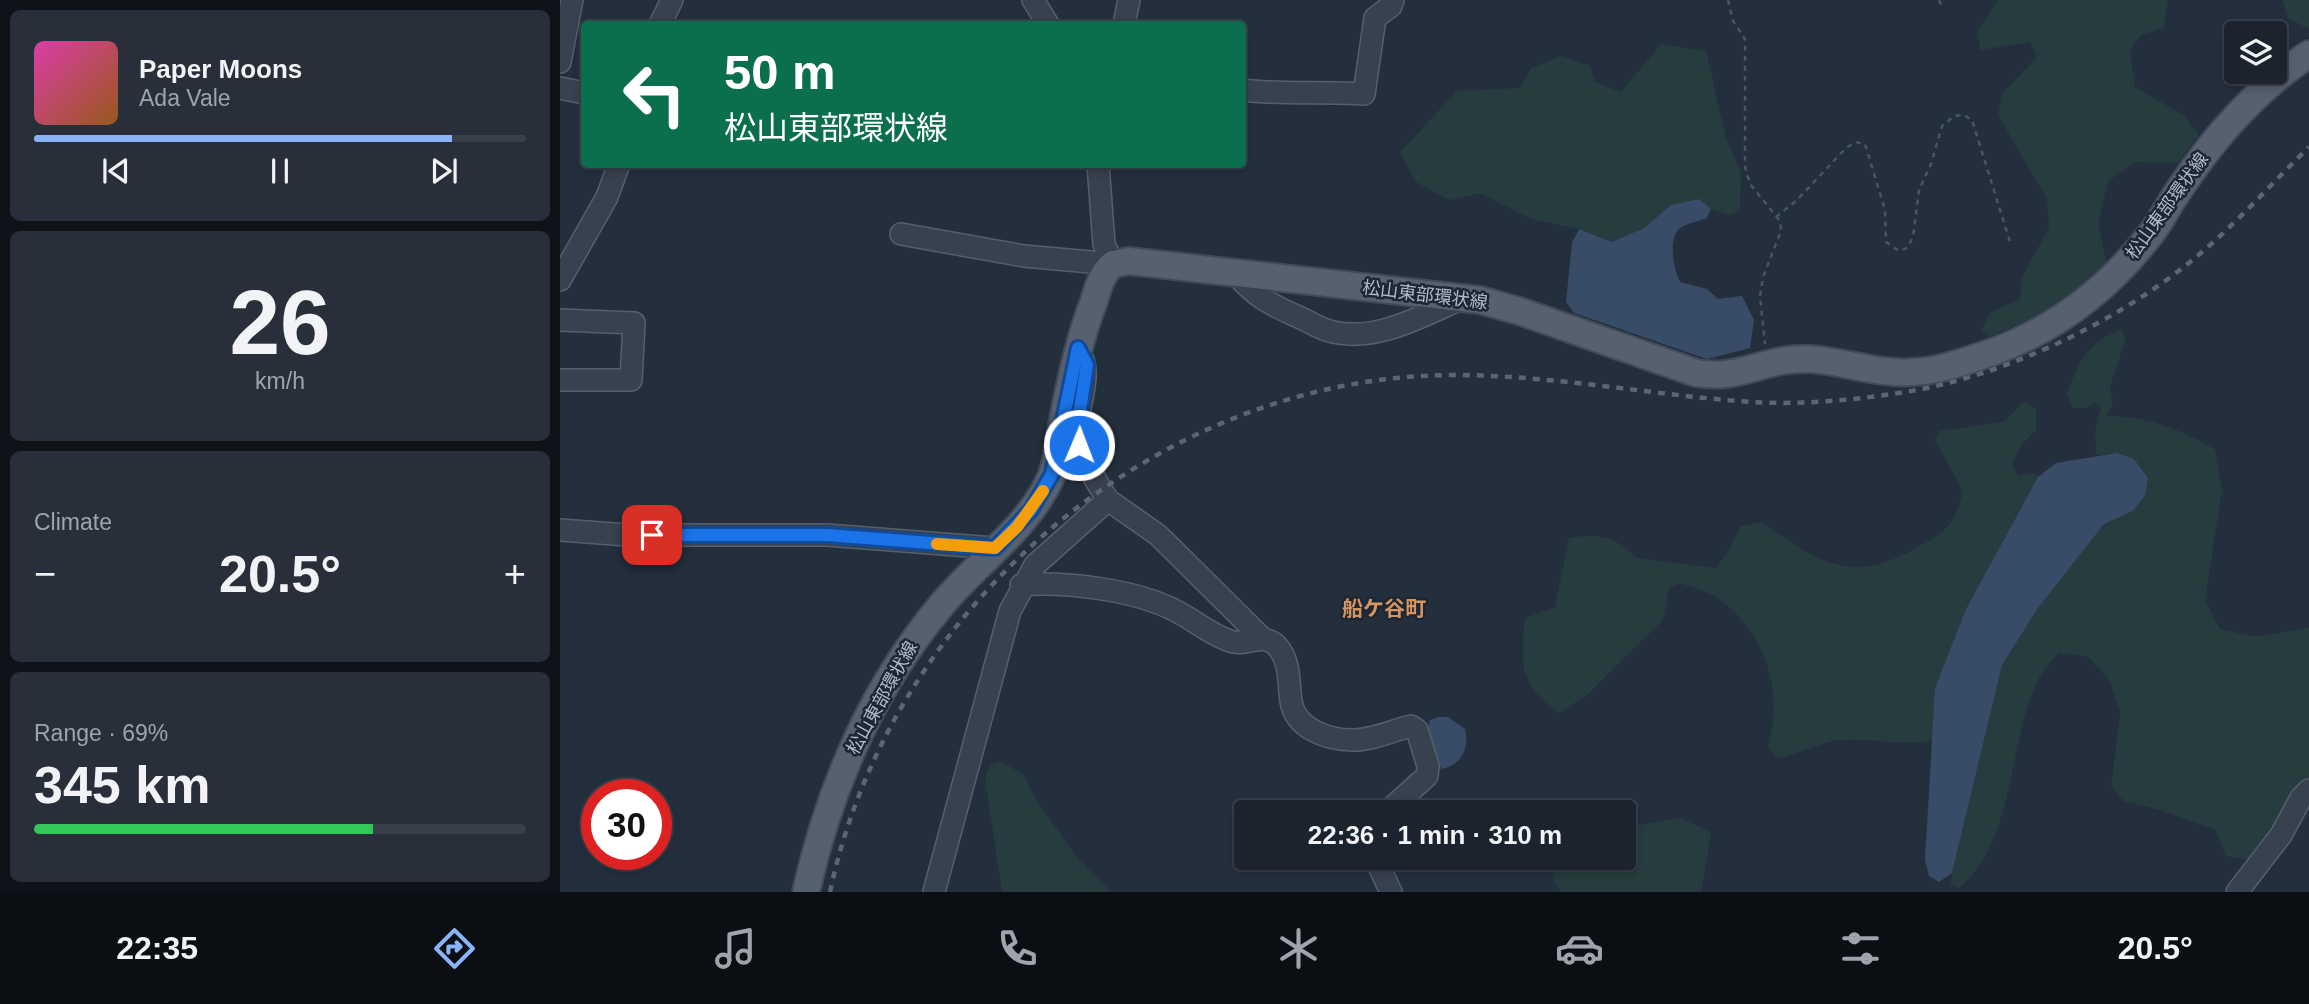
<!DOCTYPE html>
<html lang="en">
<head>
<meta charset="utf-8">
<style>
	:root { --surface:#1b232e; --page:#282f3a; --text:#f1f3f6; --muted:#a0a4aa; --line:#39404a; --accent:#8ab4f8 }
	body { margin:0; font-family:Arial,"Noto Sans JP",sans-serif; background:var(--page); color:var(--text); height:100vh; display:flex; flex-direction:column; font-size:26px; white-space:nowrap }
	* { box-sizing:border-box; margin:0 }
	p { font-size:23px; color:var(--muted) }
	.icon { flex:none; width:38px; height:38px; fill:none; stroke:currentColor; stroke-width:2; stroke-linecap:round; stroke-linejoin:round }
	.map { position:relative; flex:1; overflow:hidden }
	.drawer { display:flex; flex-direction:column; gap:10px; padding:10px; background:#0f1319; width:560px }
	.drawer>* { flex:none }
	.hud { position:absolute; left:21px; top:21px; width:665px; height:147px; border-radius:7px; box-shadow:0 4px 10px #0003,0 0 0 2px var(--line); background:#0b6e4f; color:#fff; overflow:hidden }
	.buttons { position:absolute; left:1664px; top:21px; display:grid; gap:14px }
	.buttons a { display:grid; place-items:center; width:63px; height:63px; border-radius:7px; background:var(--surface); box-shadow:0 4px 10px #0003,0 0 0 2px var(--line); font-size:35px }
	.speed { position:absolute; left:21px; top:779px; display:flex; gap:14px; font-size:35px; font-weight:700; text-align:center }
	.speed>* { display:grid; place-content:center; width:91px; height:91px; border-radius:50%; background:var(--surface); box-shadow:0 4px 10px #0003,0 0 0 2px var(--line); line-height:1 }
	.speed .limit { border:10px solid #d22; background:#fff; color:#111 }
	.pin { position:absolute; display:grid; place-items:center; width:60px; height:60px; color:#fff; margin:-30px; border-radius:14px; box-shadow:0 4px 10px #0006 }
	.me { position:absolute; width:77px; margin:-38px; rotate:1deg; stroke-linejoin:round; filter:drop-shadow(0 0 5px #0008) }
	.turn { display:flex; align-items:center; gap:24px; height:147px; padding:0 28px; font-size:32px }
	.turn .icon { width:91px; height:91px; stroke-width:2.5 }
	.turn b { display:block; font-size:49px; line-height:60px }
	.big { font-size:52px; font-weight:700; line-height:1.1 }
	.drawer .card { flex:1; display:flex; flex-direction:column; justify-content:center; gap:10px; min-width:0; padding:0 24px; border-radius:10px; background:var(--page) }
	.drawer .dial { align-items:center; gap:0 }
	.dial b { font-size:91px; line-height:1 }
	.song { display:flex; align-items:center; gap:21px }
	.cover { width:84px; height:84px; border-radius:10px; background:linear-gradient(135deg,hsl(320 70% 55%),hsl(30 70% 35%)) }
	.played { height:7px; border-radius:4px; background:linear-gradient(90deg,var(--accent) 85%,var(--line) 85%) }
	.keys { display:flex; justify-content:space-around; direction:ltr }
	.heat { display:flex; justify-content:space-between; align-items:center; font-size:38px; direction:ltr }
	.charge { height:10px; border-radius:5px; background:linear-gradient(90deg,#34c759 69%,var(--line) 0) }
	.trip { position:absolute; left:674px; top:800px; width:402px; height:70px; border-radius:7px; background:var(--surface); box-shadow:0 4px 10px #0003,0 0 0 2px var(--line); font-weight:700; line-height:70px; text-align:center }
	.tabs { display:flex; height:112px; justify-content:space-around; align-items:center; background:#0b0e12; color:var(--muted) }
	.tabs .icon { width:49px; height:49px }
	.tabs .active { color:var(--accent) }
	.tabs b { font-size:32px; color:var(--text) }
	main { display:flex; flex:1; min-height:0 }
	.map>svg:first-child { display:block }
	.green { fill:#263c3f }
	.water { fill:#394c67 }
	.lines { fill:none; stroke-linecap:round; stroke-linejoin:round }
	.minor-casing { stroke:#565f6c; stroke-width:24 }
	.major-casing { stroke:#414a57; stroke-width:30 }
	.path { stroke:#44595c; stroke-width:2.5; stroke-dasharray:5 5; stroke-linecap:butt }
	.minor { stroke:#38414e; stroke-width:21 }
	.major { stroke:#56606e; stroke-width:26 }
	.rail { stroke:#5a6575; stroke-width:4.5; stroke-dasharray:7 7; stroke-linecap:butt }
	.route-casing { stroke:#114b97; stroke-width:18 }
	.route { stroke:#1a73e8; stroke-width:12 }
	.slow { stroke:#f59e0b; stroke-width:12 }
	.labels { text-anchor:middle; stroke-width:5; stroke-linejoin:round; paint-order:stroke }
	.street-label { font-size:18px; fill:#b4bcc9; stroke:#1d2633 }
	.quarter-label { font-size:21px; font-weight:bold; fill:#d59563; stroke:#1d2633 }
</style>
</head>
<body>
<main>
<section class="drawer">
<div class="card">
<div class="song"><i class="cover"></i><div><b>Paper Moons</b><p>Ada Vale</p></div></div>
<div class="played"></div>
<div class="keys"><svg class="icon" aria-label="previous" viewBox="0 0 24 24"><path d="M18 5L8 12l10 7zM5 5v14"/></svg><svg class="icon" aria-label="pause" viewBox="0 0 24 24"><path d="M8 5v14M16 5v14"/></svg><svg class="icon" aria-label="next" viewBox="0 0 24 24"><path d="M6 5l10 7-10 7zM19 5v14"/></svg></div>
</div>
<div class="card dial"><b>26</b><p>km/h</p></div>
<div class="card"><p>Climate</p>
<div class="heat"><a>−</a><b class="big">20.5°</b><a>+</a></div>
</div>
<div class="card"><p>Range · 69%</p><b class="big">345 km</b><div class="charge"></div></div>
</section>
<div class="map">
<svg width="1749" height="892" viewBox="0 0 1749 892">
	<rect width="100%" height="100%" fill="#242f3e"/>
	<path class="green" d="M1438 0H1608L1604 28 1581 35 1570 50 1575 87 1623 115 1639 134 1618 163 1576 162 1548 181 1538 223 1547 264 1487 312 1429 337 1421 330 1430 313 1460 299 1462 277 1489 228 1487 199 1438 115 1442 94 1477 57 1470 42 1420 50 1418 31Z
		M1723 0H1749V29L1728 18Z
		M1101 44 1146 51 1166 138 1181 172 1180 209 1171 215 1151 209 1138 199 1112 205 1084 228 1052 242 1019 229 971 219 920 193 889 200 856 182 840 152 897 91 960 88 971 68 1002 56 1030 66 1035 82 1061 92Z
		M1560 329 1566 338 1550 387 1553 404 1546 416C1587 416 1619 429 1655 449L1662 490 1645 600 1660 629 1695 637 1749 628V782L1714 832 1688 860 1666 856 1656 830 1600 810 1564 801 1551 787 1560 712 1549 679 1527 656 1499 653C1493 660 1484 669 1479 678 1447 739 1457 840 1399 888L1391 885 1392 873 1442 665 1478 608 1544 524 1573 511 1557 453 1536 455 1535 431 1541 408 1536 403 1526 408H1513L1507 394C1519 360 1526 345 1560 329Z
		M1463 402 1476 408V430L1461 445 1452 464 1458 476 1472 473 1478 477 1406 609 1376 688 1372 740C1342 747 1311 737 1280 740 1259 742 1239 755 1217 758L1208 747C1225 689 1204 626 1151 594 1142 589 1130 587 1120 583L1109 588 1103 620 1028 694 999 713C959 686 960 662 965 618L995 607 1009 538C1037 533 1057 536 1076 558L1155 568 1166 555 1181 526 1202 522C1260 563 1290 586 1358 547 1388 530 1395 525 1403 491L1375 440 1379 431 1444 422Z
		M440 761 463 774 477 801 515 855 551 892H442L425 778 430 765Z
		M1120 818 1151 832 1141 892H1001L994 882 990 858H1064V834L1079 825Z"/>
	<path class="water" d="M1139 199 1151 209 1147 218C1140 221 1127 223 1120 228 1107 239 1114 269 1120 282L1147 289 1158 299 1182 296 1194 320 1190 348 1147 359 1014 313 1006 302 1012 243 1019 229 1052 242 1084 228 1111 205Z
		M1557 453 1574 459 1588 478 1585 495 1573 511 1544 524 1478 608 1442 665 1392 873 1379 882 1369 876 1365 860 1375 688 1406 609 1478 477 1496 463Z
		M879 717H888L905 729C910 748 901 766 881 769L868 727 870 720Z"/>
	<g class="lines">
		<g class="minor-casing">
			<path id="minor" d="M473 0 488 24
				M100 24 112 0
				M564 24 569 0
				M0 62 12 0
				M0 88 24 93
				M682 90C723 95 763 91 804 94L815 18 831 6 833 0
				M341 234 464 256 553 264 544 244 538 164
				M677 275C693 295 710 304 734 315 747 320 759 329 773 332 818 342 864 315 903 298
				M0 280 47 197 59 164
				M0 320 74 323 71 380H0
				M548 500 598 535 702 638
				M0 530 67 535H267L434 548
				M461 585C504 581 575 590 614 610 633 619 649 634 670 641 686 647 702 632 716 645 731 661 728 681 731 701 735 729 768 740 793 740 812 740 832 731 851 726L857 730 868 766 867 776 827 812
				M815 858 831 892
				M374 892 450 611 475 565 548 500C535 479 518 455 518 429 517 404 533 376 520 353
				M1677 892 1721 835 1741 798 1749 790"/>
		</g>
		<g class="major-casing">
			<path id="major" d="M246 892C270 785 313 686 384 602 419 561 469 527 491 477 498 460 499 438 503 419 511 379 519 340 534 301 538 288 542 273 553 264L569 261 920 300 959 311 1136 373C1180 381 1205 357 1249 359 1284 361 1318 375 1354 372 1379 371 1406 361 1430 353 1497 329 1550 288 1593 231 1603 217 1611 201 1621 187 1655 136 1698 88 1749 54"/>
		</g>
		<path class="path" d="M1168 0 1173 21 1185 39V167L1190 184 1220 221 1221 231 1203 277 1200 296 1205 344
			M1379 0 1383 8
			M1216 217 1237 200 1285 149 1295 142 1305 144 1325 210 1326 242 1339 251 1347 248 1353 237 1359 190 1371 164 1382 126 1394 116 1404 115 1412 120 1451 245"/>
		<use href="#minor" class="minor"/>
		<use href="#major" class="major"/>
		<path class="rail" d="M270 892C330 607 597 376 893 375 993 375 1091 395 1191 402 1241 405 1296 400 1345 392 1440 377 1549 326 1625 266 1670 231 1708 187 1749 147"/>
	</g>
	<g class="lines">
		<g class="route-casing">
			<path id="route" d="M92 535H267L435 548 471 510 492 474 518 348 527 365 517 428 519 445"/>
		</g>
		<use href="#route" class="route"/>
		<path class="slow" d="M377 544 435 548 457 527 483 491"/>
	</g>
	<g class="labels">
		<g class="street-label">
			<text transform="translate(1607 206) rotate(-54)" y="6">松山東部環状線</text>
			<text transform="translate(865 295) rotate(7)" y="6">松山東部環状線</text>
			<text transform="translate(322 698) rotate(-61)" y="6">松山東部環状線</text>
		</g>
		<g class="quarter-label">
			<text x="824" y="616">船ケ谷町</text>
		</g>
	</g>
</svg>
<div class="buttons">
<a><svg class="icon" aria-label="layers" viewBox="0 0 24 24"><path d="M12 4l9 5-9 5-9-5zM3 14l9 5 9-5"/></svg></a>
</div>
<div class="speed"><div class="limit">30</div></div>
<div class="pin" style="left:92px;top:535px;background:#d93025"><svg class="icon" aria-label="arrive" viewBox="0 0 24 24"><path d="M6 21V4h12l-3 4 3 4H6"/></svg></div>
<svg class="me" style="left:519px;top:445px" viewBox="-20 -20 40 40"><circle r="17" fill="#1a73e8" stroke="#fff" stroke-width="3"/><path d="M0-11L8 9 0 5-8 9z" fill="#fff"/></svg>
<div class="trip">22:36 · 1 min · 310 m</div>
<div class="hud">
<div class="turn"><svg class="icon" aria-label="left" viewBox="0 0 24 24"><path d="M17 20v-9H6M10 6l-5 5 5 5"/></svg><div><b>50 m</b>松山東部環状線</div></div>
</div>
</div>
</main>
<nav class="tabs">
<b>22:35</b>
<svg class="icon active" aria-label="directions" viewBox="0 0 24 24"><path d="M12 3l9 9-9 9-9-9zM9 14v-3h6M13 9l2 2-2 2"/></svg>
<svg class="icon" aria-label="music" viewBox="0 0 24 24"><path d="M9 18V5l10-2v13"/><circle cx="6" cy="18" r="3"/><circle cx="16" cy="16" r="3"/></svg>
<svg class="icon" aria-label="phone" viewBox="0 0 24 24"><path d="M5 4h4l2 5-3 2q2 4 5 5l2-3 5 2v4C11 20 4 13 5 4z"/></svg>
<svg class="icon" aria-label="climate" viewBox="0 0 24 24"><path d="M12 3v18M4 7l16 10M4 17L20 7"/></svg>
<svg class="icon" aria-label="car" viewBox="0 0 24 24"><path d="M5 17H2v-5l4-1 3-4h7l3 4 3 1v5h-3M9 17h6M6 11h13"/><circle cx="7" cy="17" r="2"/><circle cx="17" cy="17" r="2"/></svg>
<svg class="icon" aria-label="filters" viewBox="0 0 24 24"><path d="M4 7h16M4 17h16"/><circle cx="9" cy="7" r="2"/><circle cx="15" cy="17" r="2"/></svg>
<b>20.5°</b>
</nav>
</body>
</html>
